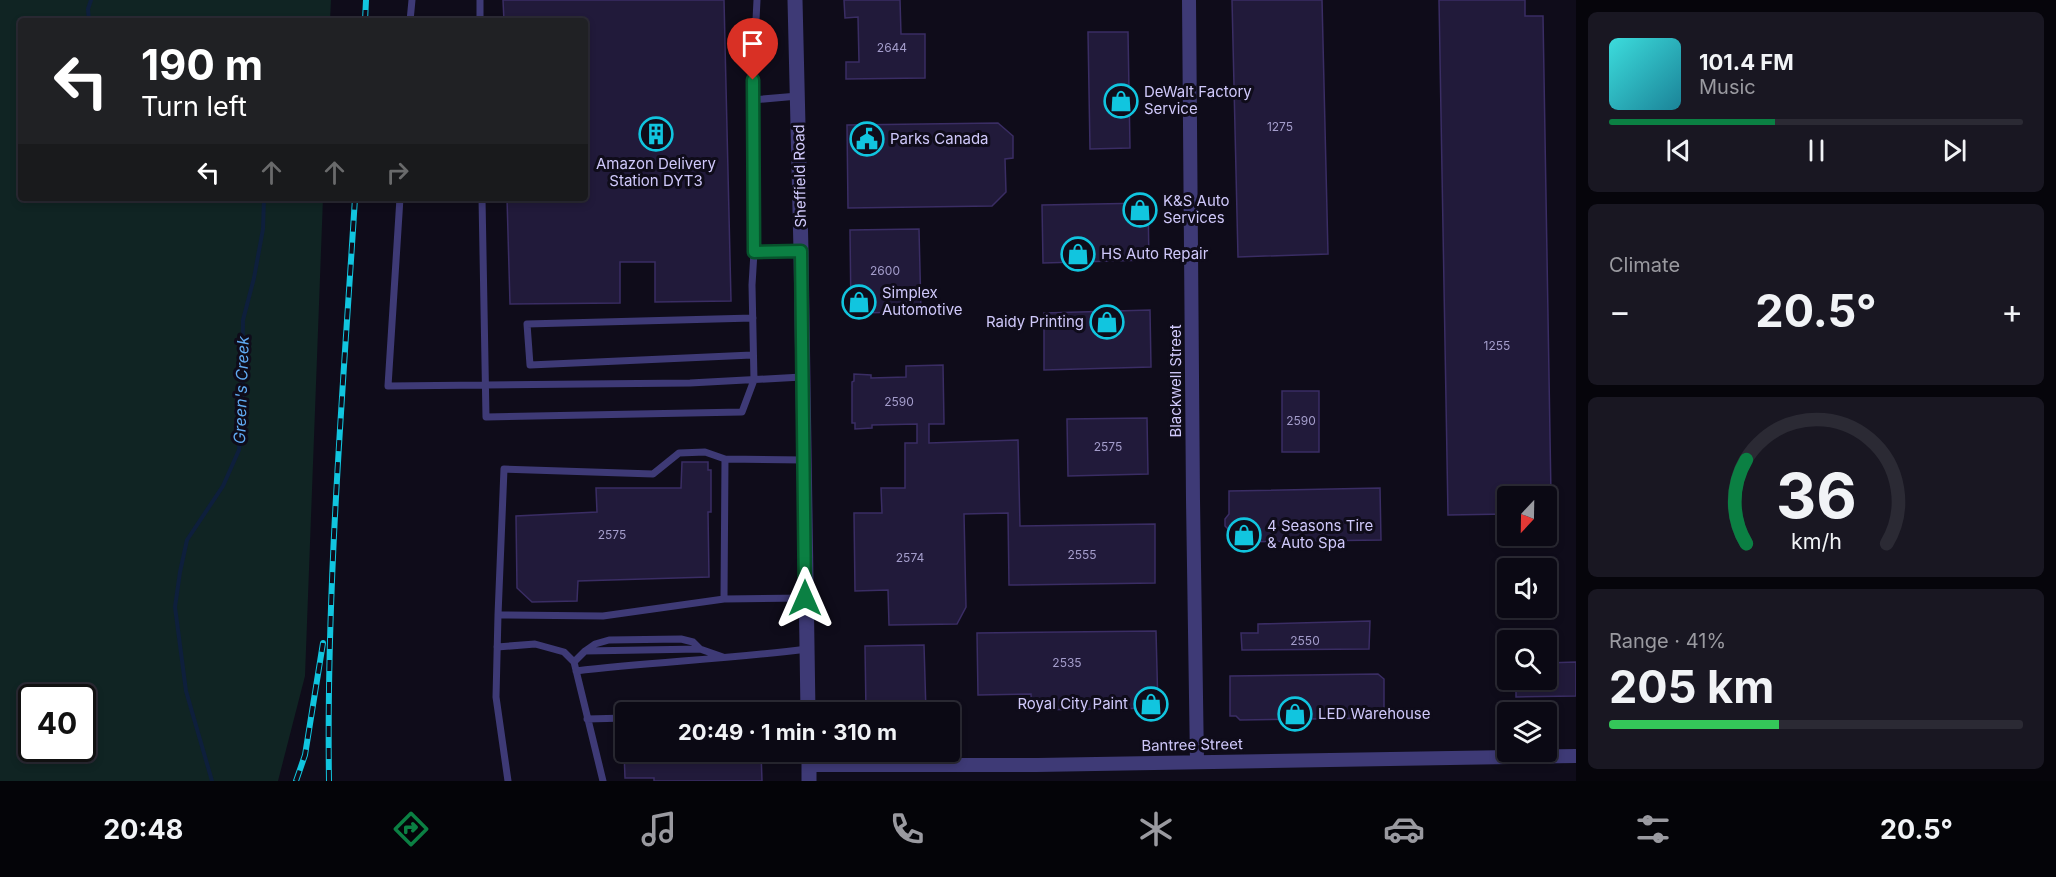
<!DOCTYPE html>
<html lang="en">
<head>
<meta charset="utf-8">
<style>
	:root { --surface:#0b0914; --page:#191722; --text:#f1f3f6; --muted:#9a9aa0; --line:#2b2a34; --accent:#0b8043 }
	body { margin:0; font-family:Inter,sans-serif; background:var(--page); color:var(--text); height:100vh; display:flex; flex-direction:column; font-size:22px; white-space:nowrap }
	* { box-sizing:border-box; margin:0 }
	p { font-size:20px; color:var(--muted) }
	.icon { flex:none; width:33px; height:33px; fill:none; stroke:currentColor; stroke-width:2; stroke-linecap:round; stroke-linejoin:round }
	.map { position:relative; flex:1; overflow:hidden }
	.sheet { display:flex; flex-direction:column; gap:12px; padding:12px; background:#06050b; width:480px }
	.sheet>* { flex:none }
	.banner { position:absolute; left:18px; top:18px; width:570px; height:183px; border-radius:6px; box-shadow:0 3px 9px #0003,0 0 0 2px var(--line); background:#202124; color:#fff; overflow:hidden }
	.needle { width:39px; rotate:202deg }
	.controls { position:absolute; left:1497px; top:486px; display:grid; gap:12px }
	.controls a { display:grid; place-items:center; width:60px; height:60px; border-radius:6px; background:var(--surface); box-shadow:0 3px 9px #0003,0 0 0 2px var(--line); font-size:30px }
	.speed { position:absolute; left:18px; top:684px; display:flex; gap:12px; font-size:30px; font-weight:700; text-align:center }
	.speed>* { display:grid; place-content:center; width:78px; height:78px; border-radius:50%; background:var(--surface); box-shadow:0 3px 9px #0003,0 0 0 2px var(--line); line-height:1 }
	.speed .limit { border:3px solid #111; border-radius:9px; background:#fff; color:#111 }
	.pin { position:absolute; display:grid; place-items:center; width:51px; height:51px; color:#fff; margin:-62px -26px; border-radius:50% 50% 50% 0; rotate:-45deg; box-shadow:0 0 6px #0007 }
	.pin .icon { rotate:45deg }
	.me { position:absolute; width:66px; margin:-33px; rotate:0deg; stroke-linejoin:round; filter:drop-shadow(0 0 4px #0008) }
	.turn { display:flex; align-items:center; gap:21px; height:126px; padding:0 24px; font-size:27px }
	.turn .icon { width:78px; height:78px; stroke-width:2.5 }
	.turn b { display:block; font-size:42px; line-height:51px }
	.lanes { display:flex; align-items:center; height:57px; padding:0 24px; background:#0003; justify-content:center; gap:30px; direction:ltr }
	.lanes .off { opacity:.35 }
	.big { font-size:45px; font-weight:700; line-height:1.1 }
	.sheet .tile { flex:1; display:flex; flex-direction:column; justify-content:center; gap:9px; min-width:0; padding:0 21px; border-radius:9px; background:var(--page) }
	.sheet .dial { align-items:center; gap:0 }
	.dial svg { height:156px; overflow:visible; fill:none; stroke:var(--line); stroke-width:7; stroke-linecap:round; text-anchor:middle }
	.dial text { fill:var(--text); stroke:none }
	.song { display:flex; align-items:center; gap:18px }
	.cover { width:72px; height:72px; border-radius:9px; background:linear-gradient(135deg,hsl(180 70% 55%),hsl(190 70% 35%)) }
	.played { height:6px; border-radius:3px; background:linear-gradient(90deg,var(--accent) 40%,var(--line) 40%) }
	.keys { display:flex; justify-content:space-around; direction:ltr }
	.heat { display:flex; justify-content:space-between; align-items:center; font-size:33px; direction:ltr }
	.charge { height:9px; border-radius:4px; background:linear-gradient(90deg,#34c759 41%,var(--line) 0) }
	.trip { position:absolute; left:615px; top:702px; width:345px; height:60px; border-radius:6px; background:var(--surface); box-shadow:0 3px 9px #0003,0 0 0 2px var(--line); font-weight:700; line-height:60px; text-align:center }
	.tab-bar { display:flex; height:96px; justify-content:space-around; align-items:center; background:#040408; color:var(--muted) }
	.tab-bar .icon { width:42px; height:42px }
	.tab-bar .selected { color:var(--accent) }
	.tab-bar b { font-size:27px; color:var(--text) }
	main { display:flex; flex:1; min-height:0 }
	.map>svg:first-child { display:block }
	.green { fill:#102423; fill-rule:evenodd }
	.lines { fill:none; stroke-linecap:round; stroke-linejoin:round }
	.stream { stroke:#0e1f3c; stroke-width:4 }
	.building { fill:#211a3a; stroke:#3a2d64; stroke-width:1.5 }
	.service { stroke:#3e3a76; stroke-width:7 }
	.minor { stroke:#3e3a76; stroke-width:14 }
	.tertiary { stroke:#3e3a76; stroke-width:15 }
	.rail-casing { stroke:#11c5df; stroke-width:6 }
	.rail { stroke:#0f0c1a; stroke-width:4; stroke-dasharray:11; stroke-linecap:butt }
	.route-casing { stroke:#07532c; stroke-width:15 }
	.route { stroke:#0b8043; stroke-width:10 }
	.labels { text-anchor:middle; stroke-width:6; stroke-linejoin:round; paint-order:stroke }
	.number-label { font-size:12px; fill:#a49dcb }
	.poi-label { font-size:15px; fill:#d0c9fb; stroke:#0f0c1a; text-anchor:start }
	.street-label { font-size:15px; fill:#d0c9fb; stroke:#0f0c1a }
	.water-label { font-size:16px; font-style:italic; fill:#60abf3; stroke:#0f0c1a }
</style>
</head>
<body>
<main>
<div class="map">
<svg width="1576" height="781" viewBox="0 0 1576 781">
	<rect width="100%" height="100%" fill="#0f0c1a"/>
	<path class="green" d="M0 0H331L330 21H21V198H323L305 676 278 781H0ZM32 698H82V748H32Z"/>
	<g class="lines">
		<path class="stream" d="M89 21 88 9 91 0
			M212 781 186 691 175 607 180 572 187 540 223 486 239 450 242 410 243 320 254 278 263 229 264 198"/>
	</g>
	<path class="building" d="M503 0H724L731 301 655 302V262H620V303L510 304 507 198H585V21H504Z
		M844 0H900L901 34H925V78L846 79V62H859L858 17 845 18Z
		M1232 0H1322L1328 254 1238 257Z
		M1439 0H1525V16H1543L1551 496H1508V514L1448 515Z
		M1088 32H1128L1130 148 1090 149Z
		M998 123 1013 136V158L1005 159 1006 192 992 206 848 208 847 125Z
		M1148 203 1149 260 1043 263 1042 205Z
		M919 229 921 312 851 313 850 230Z
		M1150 310 1151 367 1044 370V313Z
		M943 365 944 424H929V443L1018 440 1020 526 1155 524V583L1009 585 1008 513 964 514 966 607 957 624 889 625 888 590 855 591 854 513H882L881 488H905V443H917V424L872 425V428L855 429V423H852V382L854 381V374L871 375V378L906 377V366Z
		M1282 391H1319V452H1282Z
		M1147 418 1148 474 1068 476 1067 419Z
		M682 462H708V470H711V512H708L709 577 578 581 577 601 532 602 517 588 516 516 597 512 596 488H681Z
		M1380 488 1381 540 1230 542 1229 530 1225 526V519L1229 514V491Z
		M1370 621 1369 649 1242 650 1241 633H1258V624Z
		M1156 631 1158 708 1032 710 1031 694 978 695 977 633Z
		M924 645 926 712H866L865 646Z
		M1576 662V696L1516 697V680H1546V663Z
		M1378 674 1384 679V718L1240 720 1236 716H1230V676Z
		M624 752H761L762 781H654V778H625Z"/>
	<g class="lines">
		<path class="service" d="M480 0V21
			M410 21 412 0
			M752 100 757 0
			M400 198 388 386 690 383 802 377
			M482 198 486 417 742 412 754 380 752 285 754 252 801 251
			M754 252 752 100 798 96
			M752 355 530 365 527 324 753 318
			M725 459 705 452 679 453 653 474 504 469 498 615 603 616 724 599 805 598
			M724 599 725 459 804 460
			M498 615 496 697 508 781
			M497 647 535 644 564 652 574 662 603 781
			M585 651 595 644 609 640 681 639 693 642 700 649
			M574 662 585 651 700 649 723 657
			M576 671C653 662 730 659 807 649
			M587 719 626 718"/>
		<path class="minor" d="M1189 0 1193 500 1197 762
			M809 765H1037L1576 756"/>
		<path class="tertiary" d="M795 0 801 251 808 712
			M809 752V781"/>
		<g class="rail-casing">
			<path id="rail" d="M365 21 366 0
				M296 781 305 755 323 643
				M329 781C326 587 343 392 355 198"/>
		</g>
		<use href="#rail" class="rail"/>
	</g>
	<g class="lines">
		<g class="route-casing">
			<path id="route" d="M753 80 754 252 801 251 805 598"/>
		</g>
		<use href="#route" class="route"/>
	</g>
	<defs>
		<g id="shop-ring" transform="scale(1.725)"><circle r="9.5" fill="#0f0c1a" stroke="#11c5df" stroke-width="1.5"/><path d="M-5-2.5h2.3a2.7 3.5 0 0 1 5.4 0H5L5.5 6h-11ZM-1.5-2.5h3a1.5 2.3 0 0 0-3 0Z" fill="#11c5df"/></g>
		<g id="building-ring" transform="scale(1.725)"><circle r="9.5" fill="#0f0c1a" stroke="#11c5df" stroke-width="1.5"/><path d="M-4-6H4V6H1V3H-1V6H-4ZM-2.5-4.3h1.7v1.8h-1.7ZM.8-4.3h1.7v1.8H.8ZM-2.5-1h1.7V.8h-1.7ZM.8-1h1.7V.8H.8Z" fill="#11c5df"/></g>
		<g id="civic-ring" transform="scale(1.725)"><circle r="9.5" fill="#0f0c1a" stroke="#11c5df" stroke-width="1.5"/><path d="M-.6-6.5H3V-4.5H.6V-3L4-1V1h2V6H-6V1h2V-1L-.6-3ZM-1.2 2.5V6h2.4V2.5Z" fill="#11c5df"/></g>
	</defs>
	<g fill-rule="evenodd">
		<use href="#shop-ring" x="1121" y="101"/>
		<use href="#building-ring" x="656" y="134"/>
		<use href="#civic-ring" x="867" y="139"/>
		<use href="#shop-ring" x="1140" y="210"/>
		<use href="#shop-ring" x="1078" y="254"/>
		<use href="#shop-ring" x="859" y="302"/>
		<use href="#shop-ring" x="1107" y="322"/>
		<use href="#shop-ring" x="1244" y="535"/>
		<use href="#shop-ring" x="1151" y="704"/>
		<use href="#shop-ring" x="1295" y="714"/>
	</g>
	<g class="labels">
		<g class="number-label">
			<text x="892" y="52">2644</text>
			<text x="1280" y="131">1275</text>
			<text x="885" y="275">2600</text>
			<text x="1497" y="350">1255</text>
			<text x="899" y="406">2590</text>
			<text x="1301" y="425">2590</text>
			<text x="1108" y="451">2575</text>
			<text x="612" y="539">2575</text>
			<text x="1082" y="559">2555</text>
			<text x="910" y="562">2574</text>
			<text x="1305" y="645">2550</text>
			<text x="1067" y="667">2535</text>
		</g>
		<g class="poi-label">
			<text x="1144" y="97">DeWalt Factory<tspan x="1144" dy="17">Service</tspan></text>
			<text x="890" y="144">Parks Canada</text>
			<text x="656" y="169" text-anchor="middle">Amazon Delivery<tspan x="656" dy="17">Station DYT3</tspan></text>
			<text x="1163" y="206">K&amp;S Auto<tspan x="1163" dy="17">Services</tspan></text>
			<text x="1101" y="259">HS Auto Repair</text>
			<text x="882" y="298">Simplex<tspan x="882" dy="17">Automotive</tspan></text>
			<text x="1084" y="327" text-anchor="end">Raidy Printing</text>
			<text x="1267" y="531">4 Seasons Tire<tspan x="1267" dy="17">&amp; Auto Spa</tspan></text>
			<text x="1128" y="709" text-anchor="end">Royal City Paint</text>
			<text x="1318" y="719">LED Warehouse</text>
		</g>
		<g class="street-label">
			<text transform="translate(800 176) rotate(-91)" y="5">Sheffield Road</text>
			<text transform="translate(1176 381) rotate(-90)" y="5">Blackwell Street</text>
			<text transform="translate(1192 745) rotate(-1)" y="5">Bantree Street</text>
		</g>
		<g class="water-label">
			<text transform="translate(241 390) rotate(-88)" y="6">Green's Creek</text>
		</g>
	</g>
</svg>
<div class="controls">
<a><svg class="needle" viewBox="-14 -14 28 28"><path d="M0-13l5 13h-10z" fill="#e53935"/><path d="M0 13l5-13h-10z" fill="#9a9aa0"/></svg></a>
<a><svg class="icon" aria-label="sound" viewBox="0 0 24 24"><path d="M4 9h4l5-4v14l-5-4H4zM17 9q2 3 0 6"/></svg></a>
<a><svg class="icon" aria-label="search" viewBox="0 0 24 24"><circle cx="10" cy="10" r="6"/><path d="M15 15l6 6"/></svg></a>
<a><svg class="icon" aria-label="layers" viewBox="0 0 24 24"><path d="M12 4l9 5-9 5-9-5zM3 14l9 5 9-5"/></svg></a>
</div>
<div class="speed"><div class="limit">40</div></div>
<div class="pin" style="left:753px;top:80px;background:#d93025"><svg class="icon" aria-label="arrive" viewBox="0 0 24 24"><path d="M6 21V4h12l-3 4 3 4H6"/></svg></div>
<svg class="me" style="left:805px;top:598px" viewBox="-20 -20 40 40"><path d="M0-17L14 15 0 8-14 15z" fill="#0b8043" stroke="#fff" stroke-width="4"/></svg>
<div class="trip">20:49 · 1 min · 310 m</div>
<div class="banner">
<div class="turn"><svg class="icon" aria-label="left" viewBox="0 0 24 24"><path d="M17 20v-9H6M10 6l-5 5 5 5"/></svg><div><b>190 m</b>Turn left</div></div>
<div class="lanes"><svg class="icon" aria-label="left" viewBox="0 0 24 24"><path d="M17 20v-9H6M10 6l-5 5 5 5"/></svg><svg class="icon off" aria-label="ahead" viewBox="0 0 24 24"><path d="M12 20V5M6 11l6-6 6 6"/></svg><svg class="icon off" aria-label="ahead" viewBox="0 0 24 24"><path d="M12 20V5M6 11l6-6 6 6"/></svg><svg class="icon off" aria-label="right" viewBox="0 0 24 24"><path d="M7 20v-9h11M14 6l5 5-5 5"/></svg></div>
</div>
</div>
<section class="sheet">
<div class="tile">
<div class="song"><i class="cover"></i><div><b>101.4 FM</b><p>Music</p></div></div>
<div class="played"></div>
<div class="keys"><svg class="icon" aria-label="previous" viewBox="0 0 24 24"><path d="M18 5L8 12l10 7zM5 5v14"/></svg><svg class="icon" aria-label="pause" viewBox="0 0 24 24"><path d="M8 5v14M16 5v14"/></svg><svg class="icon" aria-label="next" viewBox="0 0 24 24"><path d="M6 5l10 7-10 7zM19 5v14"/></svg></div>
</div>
<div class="tile"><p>Climate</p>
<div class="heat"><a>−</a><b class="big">20.5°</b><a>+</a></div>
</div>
<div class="tile dial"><svg viewBox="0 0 100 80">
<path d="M14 69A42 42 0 1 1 86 69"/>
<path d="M14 69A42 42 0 0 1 14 26" stroke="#0b8043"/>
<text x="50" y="56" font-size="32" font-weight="700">36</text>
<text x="50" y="72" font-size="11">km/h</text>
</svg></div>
<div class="tile"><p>Range · 41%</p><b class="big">205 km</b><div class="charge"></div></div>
</section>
</main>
<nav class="tab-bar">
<b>20:48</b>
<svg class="icon selected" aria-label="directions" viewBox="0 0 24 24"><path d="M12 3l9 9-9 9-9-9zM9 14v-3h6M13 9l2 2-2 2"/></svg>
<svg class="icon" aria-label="music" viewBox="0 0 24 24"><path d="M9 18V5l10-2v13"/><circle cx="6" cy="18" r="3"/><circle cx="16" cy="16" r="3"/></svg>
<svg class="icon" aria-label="phone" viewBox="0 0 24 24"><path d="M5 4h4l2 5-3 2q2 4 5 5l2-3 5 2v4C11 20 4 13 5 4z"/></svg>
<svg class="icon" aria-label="climate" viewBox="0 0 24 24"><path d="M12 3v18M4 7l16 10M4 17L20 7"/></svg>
<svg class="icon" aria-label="car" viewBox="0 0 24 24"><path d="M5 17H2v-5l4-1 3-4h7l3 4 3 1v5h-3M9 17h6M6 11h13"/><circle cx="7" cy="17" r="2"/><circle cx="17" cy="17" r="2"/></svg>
<svg class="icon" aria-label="filters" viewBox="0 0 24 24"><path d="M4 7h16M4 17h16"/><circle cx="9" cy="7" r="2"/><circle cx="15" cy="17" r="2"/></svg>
<b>20.5°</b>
</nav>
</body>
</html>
